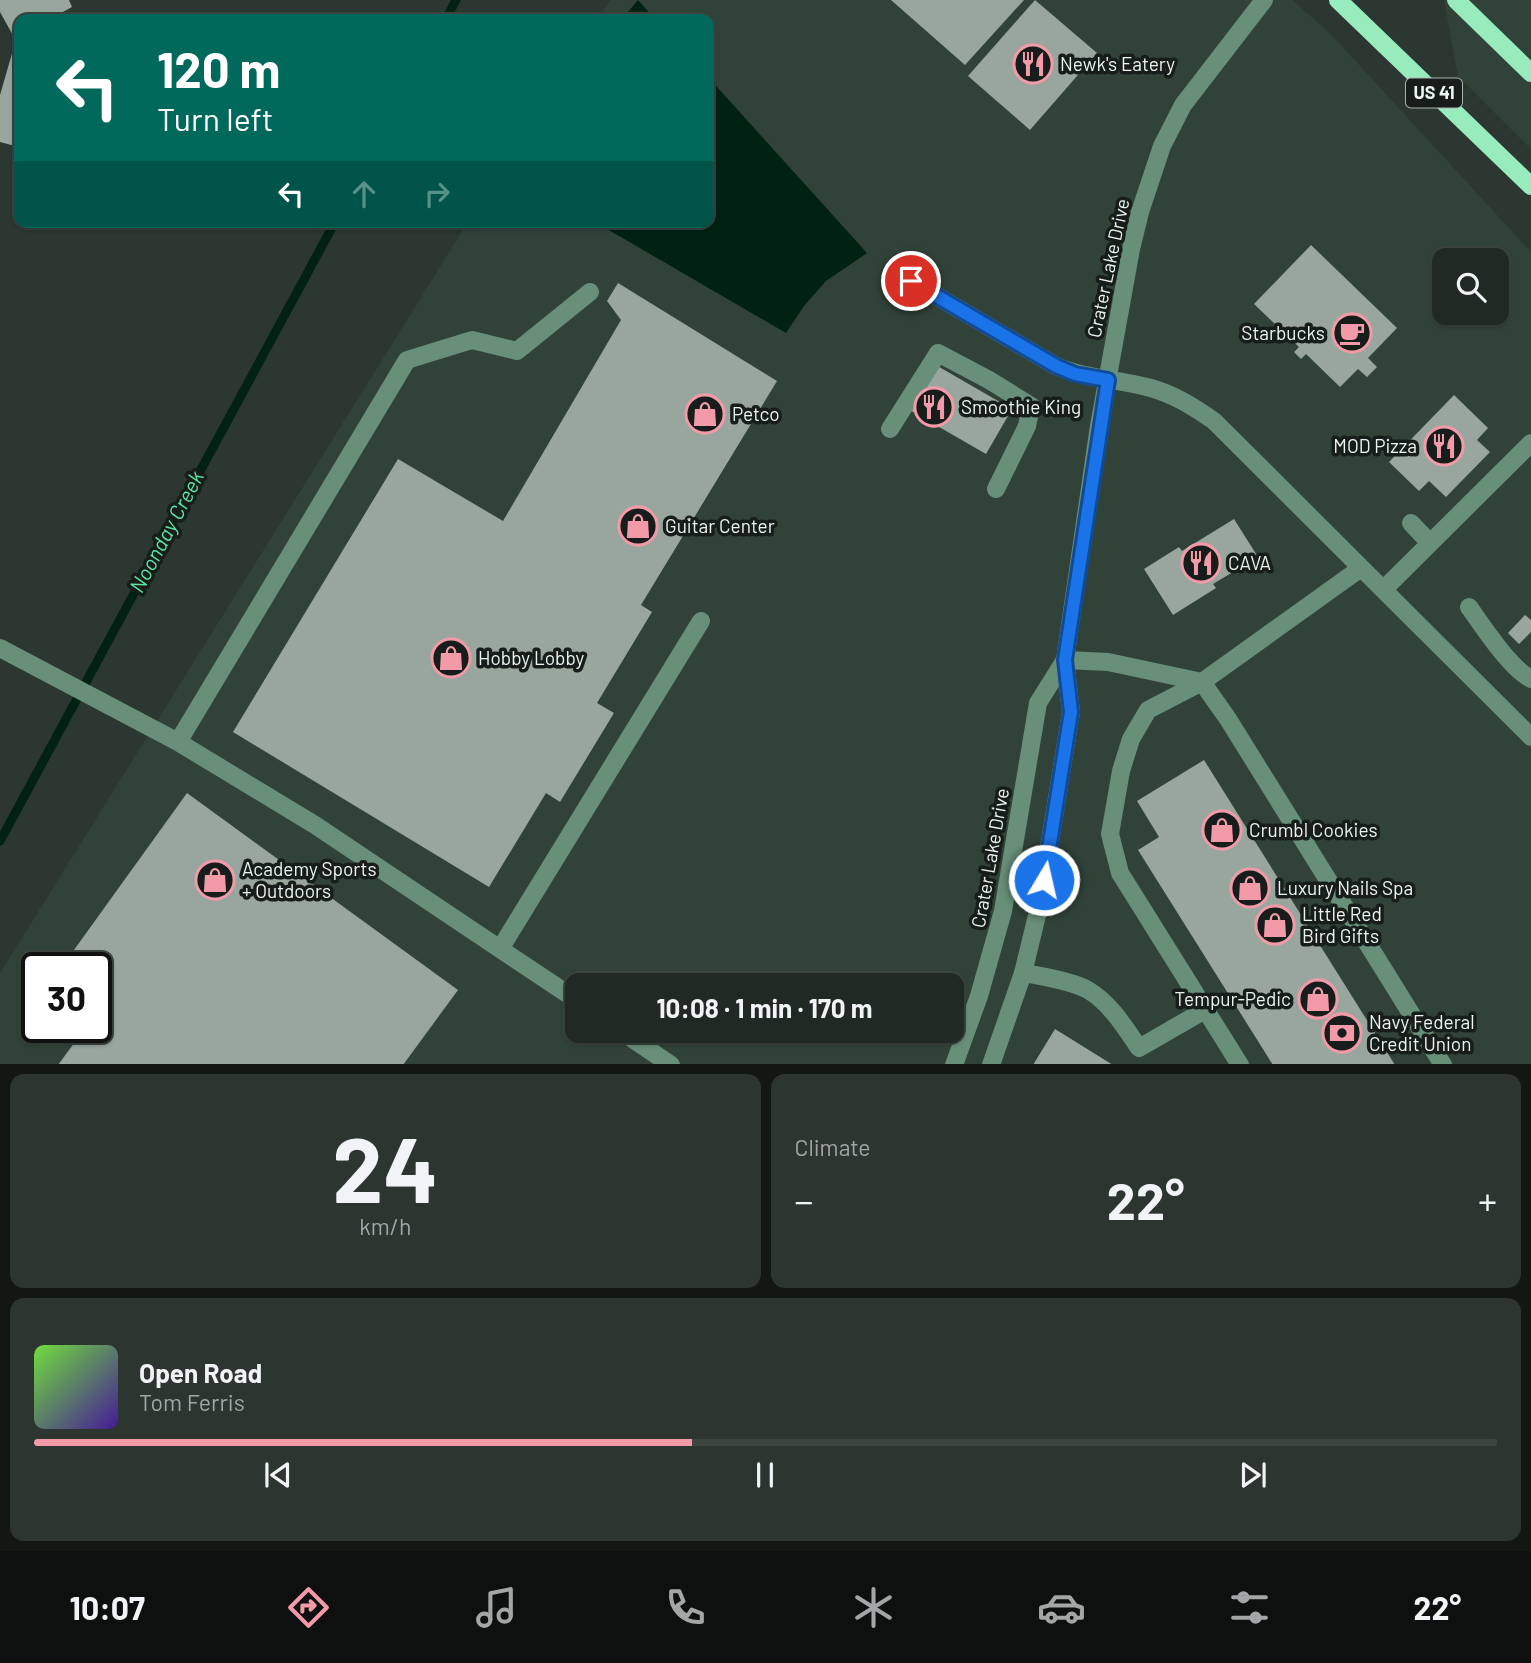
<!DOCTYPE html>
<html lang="en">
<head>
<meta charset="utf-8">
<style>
	:root { --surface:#202924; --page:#2d3531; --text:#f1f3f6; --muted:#a2a6a6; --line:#3d4541; --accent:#f39aa8 }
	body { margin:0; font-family:Barlow,sans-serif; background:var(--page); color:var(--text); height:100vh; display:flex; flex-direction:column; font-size:26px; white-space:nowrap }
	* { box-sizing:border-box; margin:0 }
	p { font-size:23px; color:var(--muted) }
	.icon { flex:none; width:38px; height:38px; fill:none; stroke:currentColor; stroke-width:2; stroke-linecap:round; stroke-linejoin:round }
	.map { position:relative; height:1064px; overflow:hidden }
	.side { display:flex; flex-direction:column; gap:10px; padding:10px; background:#121714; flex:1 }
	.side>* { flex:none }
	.top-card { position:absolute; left:14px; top:14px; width:700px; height:214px; border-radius:14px; box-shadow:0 2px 5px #0004,0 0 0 2px var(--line); background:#00695c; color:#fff; overflow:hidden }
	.tools { position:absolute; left:1432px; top:248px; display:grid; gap:14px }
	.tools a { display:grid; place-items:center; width:77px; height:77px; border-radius:14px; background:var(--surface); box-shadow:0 2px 5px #0004,0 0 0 2px var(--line); font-size:35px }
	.speed { position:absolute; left:21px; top:952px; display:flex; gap:14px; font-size:35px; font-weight:700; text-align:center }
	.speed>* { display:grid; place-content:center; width:91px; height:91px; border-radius:50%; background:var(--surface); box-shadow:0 2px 5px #0004,0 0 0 2px var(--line); line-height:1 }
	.speed .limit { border:4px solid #111; border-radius:10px; background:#fff; color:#111 }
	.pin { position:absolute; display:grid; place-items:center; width:60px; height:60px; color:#fff; margin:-30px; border:4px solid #fff; border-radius:50%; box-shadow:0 2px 7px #0007 }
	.me { position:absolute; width:77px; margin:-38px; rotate:9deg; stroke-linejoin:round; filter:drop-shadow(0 0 5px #0008) }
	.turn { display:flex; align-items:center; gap:24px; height:147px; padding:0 28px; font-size:32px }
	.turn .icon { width:91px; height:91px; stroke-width:2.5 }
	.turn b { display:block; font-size:49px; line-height:60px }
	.lanes { display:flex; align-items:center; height:66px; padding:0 28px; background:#0003; justify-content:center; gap:35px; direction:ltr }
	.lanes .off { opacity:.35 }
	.big { font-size:52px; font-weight:700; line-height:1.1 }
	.side .widget { flex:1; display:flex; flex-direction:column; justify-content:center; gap:10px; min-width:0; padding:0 24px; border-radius:14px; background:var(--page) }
	.side .dial { align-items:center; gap:0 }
	.dial b { font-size:91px; line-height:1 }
	.song { display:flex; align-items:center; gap:21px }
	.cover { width:84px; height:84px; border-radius:10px; background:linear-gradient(135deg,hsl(100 70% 55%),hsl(260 70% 35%)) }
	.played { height:7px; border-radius:4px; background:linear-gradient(90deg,var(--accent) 45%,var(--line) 45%) }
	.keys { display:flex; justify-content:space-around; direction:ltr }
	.heat { display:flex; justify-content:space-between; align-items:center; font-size:38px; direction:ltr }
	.side .tiles { flex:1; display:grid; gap:10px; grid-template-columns:1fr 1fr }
	.widget:last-child { grid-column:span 2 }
	.trip { position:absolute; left:565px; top:973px; width:399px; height:70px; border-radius:14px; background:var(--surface); box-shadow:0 2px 5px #0004,0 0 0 2px var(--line); font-weight:700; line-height:70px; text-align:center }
	.dock { display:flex; height:112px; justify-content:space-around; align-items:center; background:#0d100e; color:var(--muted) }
	.dock .icon { width:49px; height:49px }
	.dock .current { color:var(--accent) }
	.dock b { font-size:32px; color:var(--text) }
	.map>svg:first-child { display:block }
	.built { fill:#314339; fill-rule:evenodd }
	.water { fill:#012213 }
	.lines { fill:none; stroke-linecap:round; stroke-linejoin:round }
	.stream { stroke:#012213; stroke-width:9 }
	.building { fill:#98a69e }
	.minor { stroke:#688f79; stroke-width:18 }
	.major { stroke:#97ebbd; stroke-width:18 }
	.route-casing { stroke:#114b97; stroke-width:18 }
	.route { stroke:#1a73e8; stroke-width:12 }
	.labels { text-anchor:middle; stroke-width:7; stroke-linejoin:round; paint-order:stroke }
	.shield { fill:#171d1a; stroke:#acb4af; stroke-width:2 }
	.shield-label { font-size:18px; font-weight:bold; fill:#ecf4ef }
	.poi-label { font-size:19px; fill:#ecf4ef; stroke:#171d1a; text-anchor:start }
	.street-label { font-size:19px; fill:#ecf4ef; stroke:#171d1a }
	.water-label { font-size:21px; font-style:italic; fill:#5ce7a4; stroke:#171d1a }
</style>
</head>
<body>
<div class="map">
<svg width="1531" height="1065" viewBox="0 0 1531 1065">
	<rect width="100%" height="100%" fill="#2b3730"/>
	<path class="built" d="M611 0H1292L1327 30 1531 252V1064H0V973L468 222H709V19H597ZM1444 261H1496V313H1444ZM37 968H96V1027H37ZM578 985H952V1031H578Z
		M1444 0H1531V149L1458 76Z"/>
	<path class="water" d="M638 0 655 19H622Z
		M709 78 867 253 826 281 804 306 786 333 595 222H709Z"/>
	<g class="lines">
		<path class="stream" d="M446 19 456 0
			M0 841 335 222"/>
	</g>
	<path class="building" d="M0 0H69L72 7 50 19H19V36L15 39 0 12Z
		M891 0H1024L965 65Z
		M1035 0 1097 53 1030 130 968 76Z
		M13 50 19 52V147L0 142V95Z
		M1311 245 1397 328 1368 358 1377 367 1367 377 1358 369 1340 387 1306 354 1301 359 1294 352 1299 347 1254 304Z
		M618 283 777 381 641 605 652 612 597 703 614 713 560 802 546 793 489 887 233 732 398 459 503 521 621 320 607 301Z
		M934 364 1012 409 986 454 908 409Z
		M1454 395 1488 428 1477 440 1490 452 1446 497 1429 481 1419 491 1389 462Z
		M1234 519 1258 557 1213 584 1216 588 1173 615 1144 569 1179 547 1182 551Z
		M1525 615 1531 620V632L1519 644 1508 633Z
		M1204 760 1395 1065H1273L1138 850 1159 837 1137 801Z
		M187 793 458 990 403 1065H58L86 1027H96V968H61Z
		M1055 1029 1113 1065H1033Z"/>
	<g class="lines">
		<path class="minor" d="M911 281 1056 366C1086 379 1119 379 1151 388 1175 395 1194 407 1214 421L1531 737
			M590 292 517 351 472 340 407 360 178 742 315 825 500 949 701 621
			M890 429 938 353 989 380 1031 406 1027 426 996 489
			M1411 523 1430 543
			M1384 589 1531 443
			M1469 607C1483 627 1510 668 1531 679
			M0 648 178 742
			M1065 660 1108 662 1202 682 1228 719 1443 1065
			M500 949 578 1001
			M1023 973C1042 976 1072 981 1088 990 1110 1003 1124 1026 1139 1048L1205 1010
			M621 1031 671 1065
			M954 1065 979 996 1003 911 1038 703 1065 660
			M991 1065 1023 973 1040 903 1071 712 1065 660 1099 426 1131 249 1140 212 1162 146 1183 105 1264 0
			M1240 1065 1120 873 1110 834 1121 771 1131 739 1148 710 1202 682 1361 568"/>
		<path class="major" d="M1338 0 1531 186
			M1456 0 1531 73"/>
	</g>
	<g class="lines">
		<g class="route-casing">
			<path id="route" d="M911 281 1056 366 1075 374 1108 380 1065 660 1071 712 1044 880"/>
		</g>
		<use href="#route" class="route"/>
	</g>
	<defs>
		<g id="restaurant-ring" transform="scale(2.0125)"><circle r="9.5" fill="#171d1a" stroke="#f39aa8" stroke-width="1.5"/><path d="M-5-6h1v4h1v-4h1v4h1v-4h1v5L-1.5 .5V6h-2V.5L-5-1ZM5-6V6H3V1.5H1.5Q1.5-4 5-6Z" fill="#f39aa8"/></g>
		<g id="cafe-ring" transform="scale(2.0125)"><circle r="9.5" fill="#171d1a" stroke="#f39aa8" stroke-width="1.5"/><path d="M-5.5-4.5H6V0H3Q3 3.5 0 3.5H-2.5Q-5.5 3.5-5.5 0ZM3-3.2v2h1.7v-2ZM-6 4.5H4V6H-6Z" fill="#f39aa8"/></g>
		<g id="shop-ring" transform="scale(2.0125)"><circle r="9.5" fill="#171d1a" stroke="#f39aa8" stroke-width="1.5"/><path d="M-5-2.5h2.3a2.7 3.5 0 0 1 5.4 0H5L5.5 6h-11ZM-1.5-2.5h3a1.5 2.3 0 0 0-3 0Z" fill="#f39aa8"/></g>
		<g id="bank-ring" transform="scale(2.0125)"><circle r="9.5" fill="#171d1a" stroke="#f39aa8" stroke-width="1.5"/><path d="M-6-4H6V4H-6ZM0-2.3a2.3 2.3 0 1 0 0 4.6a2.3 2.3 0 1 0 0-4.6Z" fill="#f39aa8"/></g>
	</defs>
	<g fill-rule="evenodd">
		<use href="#restaurant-ring" x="1033" y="64"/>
		<use href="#cafe-ring" x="1352" y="333"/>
		<use href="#restaurant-ring" x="934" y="407"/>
		<use href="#shop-ring" x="705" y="414"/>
		<use href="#restaurant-ring" x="1444" y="446"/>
		<use href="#shop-ring" x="638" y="526"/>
		<use href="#restaurant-ring" x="1201" y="563"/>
		<use href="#shop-ring" x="451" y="658"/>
		<use href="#shop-ring" x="1222" y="830"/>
		<use href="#shop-ring" x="215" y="880"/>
		<use href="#shop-ring" x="1250" y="888"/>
		<use href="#shop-ring" x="1275" y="925"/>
		<use href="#shop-ring" x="1318" y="999"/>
		<use href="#bank-ring" x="1342" y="1033"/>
	</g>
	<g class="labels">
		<rect class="shield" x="1406" y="78.5" width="56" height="29" rx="5"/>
		<g class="shield-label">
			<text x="1434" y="99">US 41</text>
		</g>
		<g class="poi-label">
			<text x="1060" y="71">Newk's Eatery</text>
			<text x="1325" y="340" text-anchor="end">Starbucks</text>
			<text x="961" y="414">Smoothie King</text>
			<text x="732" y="421">Petco</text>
			<text x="1417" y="453" text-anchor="end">MOD Pizza</text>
			<text x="665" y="533">Guitar Center</text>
			<text x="1228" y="570">CAVA</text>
			<text x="478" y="665">Hobby Lobby</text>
			<text x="1249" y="837">Crumbl Cookies</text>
			<text x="242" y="876">Academy Sports<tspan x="242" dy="22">+ Outdoors</tspan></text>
			<text x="1277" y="895">Luxury Nails Spa</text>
			<text x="1302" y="921">Little Red<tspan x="1302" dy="22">Bird Gifts</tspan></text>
			<text x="1291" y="1006" text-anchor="end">Tempur-Pedic</text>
			<text x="1369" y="1029">Navy Federal<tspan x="1369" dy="22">Credit Union</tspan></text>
		</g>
		<g class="street-label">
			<text transform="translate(1108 268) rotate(-78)" y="7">Crater Lake Drive</text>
			<text transform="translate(990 858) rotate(-80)" y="7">Crater Lake Drive</text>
		</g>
		<g class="water-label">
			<text transform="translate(167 532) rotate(-62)" y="7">Noonday Creek</text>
		</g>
	</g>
</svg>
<div class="tools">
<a><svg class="icon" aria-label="search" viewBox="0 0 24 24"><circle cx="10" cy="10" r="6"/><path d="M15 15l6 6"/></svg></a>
</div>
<div class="speed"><div class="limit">30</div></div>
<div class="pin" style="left:911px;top:281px;background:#d93025"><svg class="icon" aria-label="arrive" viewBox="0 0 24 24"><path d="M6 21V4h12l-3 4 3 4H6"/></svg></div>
<svg class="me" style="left:1044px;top:880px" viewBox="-20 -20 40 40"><circle r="17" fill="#1a73e8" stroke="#fff" stroke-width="3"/><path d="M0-11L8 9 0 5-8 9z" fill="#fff"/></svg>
<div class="trip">10:08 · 1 min · 170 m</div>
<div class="top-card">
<div class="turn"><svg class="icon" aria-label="left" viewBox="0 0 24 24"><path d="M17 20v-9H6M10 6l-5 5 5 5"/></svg><div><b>120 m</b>Turn left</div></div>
<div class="lanes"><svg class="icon" aria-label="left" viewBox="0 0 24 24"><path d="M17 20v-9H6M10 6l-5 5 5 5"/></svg><svg class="icon off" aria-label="ahead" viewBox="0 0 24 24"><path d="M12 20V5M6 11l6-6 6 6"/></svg><svg class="icon off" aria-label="right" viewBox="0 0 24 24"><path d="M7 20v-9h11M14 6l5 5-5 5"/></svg></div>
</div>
</div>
<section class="side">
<div class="tiles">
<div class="widget dial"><b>24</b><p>km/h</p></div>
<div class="widget"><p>Climate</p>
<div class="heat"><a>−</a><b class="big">22°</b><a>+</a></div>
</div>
<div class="widget">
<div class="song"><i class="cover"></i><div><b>Open Road</b><p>Tom Ferris</p></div></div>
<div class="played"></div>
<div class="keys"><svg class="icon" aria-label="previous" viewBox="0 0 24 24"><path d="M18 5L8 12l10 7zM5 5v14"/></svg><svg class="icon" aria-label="pause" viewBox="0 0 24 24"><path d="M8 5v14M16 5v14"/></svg><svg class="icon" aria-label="next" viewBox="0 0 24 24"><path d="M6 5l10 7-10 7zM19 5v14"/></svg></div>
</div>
</div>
</section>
<nav class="dock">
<b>10:07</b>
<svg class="icon current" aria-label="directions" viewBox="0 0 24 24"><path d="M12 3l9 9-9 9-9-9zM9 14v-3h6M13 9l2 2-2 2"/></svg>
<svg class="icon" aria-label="music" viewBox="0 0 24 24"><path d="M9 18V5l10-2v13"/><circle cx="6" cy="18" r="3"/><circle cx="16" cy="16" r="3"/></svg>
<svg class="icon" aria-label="phone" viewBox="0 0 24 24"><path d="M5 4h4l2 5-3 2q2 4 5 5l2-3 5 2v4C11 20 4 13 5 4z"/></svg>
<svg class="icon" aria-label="climate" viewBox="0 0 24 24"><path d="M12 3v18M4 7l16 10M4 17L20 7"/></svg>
<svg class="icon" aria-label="car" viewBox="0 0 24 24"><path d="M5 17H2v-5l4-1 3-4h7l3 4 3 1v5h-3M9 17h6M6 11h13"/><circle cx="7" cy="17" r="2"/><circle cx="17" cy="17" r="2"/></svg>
<svg class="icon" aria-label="filters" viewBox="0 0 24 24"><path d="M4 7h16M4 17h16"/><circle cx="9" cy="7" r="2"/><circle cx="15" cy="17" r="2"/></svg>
<b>22°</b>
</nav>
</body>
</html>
